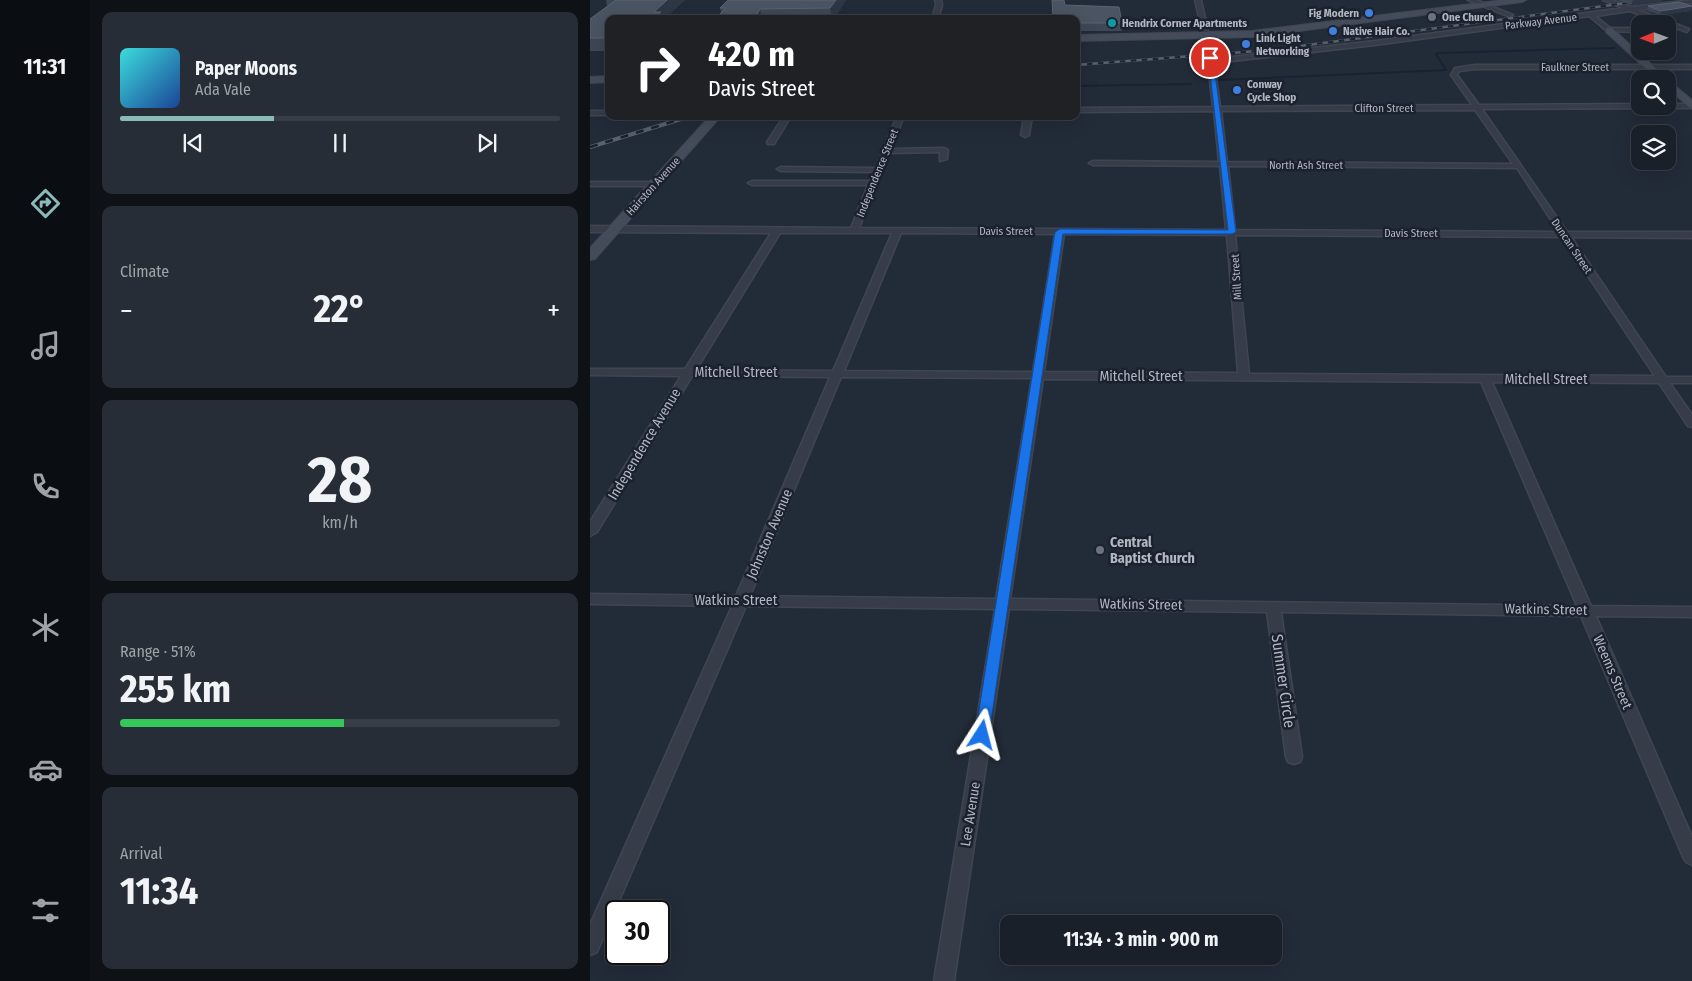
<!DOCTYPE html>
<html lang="en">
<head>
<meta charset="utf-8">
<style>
	:root { --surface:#1a202a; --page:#272d36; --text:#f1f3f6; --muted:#9fa3a8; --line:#383e47; --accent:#8bbbb9 }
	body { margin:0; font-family:"Fira Sans Condensed",sans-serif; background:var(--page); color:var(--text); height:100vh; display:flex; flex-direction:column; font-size:19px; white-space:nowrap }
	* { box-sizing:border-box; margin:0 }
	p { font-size:16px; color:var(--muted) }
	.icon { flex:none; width:28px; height:28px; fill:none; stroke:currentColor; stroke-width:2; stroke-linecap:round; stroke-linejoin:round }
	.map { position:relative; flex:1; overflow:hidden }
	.details { display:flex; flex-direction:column; gap:12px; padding:12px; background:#0e1217; width:500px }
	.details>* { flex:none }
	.guide { position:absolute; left:15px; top:15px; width:475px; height:105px; border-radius:10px; box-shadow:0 5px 20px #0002,0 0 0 1px var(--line); background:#202124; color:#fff; overflow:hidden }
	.needle { width:32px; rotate:269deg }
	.controls { position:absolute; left:1041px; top:15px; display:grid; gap:10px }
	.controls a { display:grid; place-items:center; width:45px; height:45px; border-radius:10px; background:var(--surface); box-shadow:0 5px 20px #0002,0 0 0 1px var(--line); font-size:25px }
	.speed { position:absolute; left:15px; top:900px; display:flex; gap:10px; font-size:25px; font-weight:700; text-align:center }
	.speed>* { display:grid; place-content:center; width:65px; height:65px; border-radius:50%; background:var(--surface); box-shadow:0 5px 20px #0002,0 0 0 1px var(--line); line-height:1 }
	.speed .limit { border:2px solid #111; border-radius:8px; background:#fff; color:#111 }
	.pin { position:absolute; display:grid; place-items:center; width:42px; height:42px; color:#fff; margin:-21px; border:2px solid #fff; border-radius:50%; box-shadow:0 1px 5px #0007 }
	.me { position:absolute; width:55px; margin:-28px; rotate:9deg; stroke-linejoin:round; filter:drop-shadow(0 0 4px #0008) }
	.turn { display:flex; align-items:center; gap:18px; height:105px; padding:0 20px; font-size:22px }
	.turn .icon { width:65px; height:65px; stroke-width:2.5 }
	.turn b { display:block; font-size:35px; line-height:42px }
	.big { font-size:38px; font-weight:700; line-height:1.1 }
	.details .widget { flex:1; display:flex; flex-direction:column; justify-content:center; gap:8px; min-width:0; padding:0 18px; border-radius:10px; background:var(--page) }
	.details .dial { align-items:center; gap:0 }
	.dial b { font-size:65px; line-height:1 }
	.song { display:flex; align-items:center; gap:15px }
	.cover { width:60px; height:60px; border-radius:8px; background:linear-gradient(135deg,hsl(180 70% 55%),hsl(220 70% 35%)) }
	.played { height:5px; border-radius:2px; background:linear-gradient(90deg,var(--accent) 35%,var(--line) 35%) }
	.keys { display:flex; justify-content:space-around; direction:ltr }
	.heat { display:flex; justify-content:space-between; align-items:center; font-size:28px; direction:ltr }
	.charge { height:8px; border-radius:4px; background:linear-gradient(90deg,#34c759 51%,var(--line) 0) }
	.trip { position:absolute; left:410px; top:915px; width:282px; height:50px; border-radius:10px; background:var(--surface); box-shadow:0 5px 20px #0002,0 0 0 1px var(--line); font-weight:700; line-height:50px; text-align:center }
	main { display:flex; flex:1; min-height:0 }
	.tabs { display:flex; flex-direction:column; width:90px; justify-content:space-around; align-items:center; background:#0a0d11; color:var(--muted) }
	.tabs .icon { width:35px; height:35px }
	.tabs .selected { color:var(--accent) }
	.tabs b { font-size:22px; color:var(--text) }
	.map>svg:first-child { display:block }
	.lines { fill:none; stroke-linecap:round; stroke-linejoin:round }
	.stream { stroke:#172234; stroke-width:2 }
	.street-casing { stroke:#3f4651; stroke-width:3 }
	.secondary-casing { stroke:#3f4651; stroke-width:2 }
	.street { fill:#363d48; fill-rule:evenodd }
	.secondary { fill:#444c5b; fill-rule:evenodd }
	.rail-far1-casing { stroke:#58616f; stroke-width:2.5 }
	.rail-casing { stroke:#58616f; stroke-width:4 }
	.rail-far1 { stroke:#1b222d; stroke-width:2; stroke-dasharray:5.5; stroke-linecap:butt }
	.rail { stroke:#1b222d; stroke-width:2.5; stroke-dasharray:8; stroke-linecap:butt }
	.wall { fill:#3e4756 }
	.shaded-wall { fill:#2d3745 }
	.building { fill:#4a5462; stroke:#5a6371 }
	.route { fill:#1a73e8; stroke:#114b97 }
	.shop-dot { fill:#3f7fe0; stroke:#1b222d; stroke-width:2 }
	.worship-dot { fill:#6b7280; stroke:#1b222d; stroke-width:2 }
	.culture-dot { fill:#0f9aa8; stroke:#1b222d; stroke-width:2 }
	.labels { text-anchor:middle; stroke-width:5; stroke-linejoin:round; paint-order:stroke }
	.far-poi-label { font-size:11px; font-weight:bold; fill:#b1b8c4; stroke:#1b222d; text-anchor:start }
	.far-street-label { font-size:11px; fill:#b1b8c4; stroke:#1b222d }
	.street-label { font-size:14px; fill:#b1b8c4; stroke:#1b222d }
	.poi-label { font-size:14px; font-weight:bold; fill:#b1b8c4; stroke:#1b222d; text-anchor:start }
	.near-street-label { font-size:16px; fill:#b1b8c4; stroke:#1b222d }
</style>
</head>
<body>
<main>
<nav class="tabs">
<b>11:31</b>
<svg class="icon selected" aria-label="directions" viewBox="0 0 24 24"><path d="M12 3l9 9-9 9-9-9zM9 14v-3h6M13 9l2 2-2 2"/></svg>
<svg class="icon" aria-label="music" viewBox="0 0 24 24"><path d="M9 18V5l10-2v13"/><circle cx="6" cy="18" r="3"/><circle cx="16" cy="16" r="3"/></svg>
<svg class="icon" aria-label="phone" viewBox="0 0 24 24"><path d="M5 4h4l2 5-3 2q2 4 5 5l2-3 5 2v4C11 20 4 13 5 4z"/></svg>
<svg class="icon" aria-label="climate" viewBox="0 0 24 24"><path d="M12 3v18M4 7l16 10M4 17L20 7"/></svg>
<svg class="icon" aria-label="car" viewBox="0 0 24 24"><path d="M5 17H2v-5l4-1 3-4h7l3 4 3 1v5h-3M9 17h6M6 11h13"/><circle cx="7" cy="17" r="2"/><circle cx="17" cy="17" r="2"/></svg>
<svg class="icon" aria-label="filters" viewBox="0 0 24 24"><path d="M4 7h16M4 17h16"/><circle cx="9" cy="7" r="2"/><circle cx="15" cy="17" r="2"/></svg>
</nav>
<section class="details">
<div class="widget">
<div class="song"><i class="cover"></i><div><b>Paper Moons</b><p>Ada Vale</p></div></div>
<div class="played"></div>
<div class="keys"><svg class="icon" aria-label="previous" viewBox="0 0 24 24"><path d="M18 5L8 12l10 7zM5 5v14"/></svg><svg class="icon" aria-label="pause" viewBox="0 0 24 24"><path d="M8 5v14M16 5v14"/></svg><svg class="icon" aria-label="next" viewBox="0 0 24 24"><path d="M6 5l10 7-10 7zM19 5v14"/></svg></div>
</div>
<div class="widget"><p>Climate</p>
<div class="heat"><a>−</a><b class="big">22°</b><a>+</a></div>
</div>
<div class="widget dial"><b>28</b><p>km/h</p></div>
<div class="widget"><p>Range · 51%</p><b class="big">255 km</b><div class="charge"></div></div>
<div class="widget"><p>Arrival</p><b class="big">11:34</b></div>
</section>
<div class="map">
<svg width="1102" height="981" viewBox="0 0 1102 981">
	<rect width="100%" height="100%" fill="#222b38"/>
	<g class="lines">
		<path class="stream" d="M995 14 1030 8
			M999 17 1010 27
			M630 80 856 70 846 54 849 53 1024 48
			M486 86 601 84"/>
		<g class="street-casing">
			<path id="street" d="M345 0H351L352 5 348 19H342L346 5Z
				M605 0H611L624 59 785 41 1033 8 1013 0H1021L1041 7 1102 0V3L1048 10 1099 29 1097 32 1040 11 1005 16 1020 28H1050V32L1017 31 999 16 785 45 624 63 630 107 882 105 861 75 865 68 885 65H1102V69H885L869 71 867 75 889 105 1050 104V106H1078V104H1102V108L892 109 977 232H1102V238L981 237 1076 377H1102V383H1080L1102 415V427L1098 426 1069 383 902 382 1001 606 1102 607V617L1006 616 1102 837V865L1096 862 1093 857 991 616 691 612 712 757 710 762 704 764 698 762 696 757 677 612 419 609 364 981H344L405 609 156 606 7 952 0 955V925L142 606 0 604V594L146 596 240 377 102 376 7 532 0 536V522L91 376 0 375V369H95L181 233 0 232V226L261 228 278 185H162L158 183 162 181H280L284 172 191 171 187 169 191 167 286 168 307 116H314L301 149 354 148 358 150 357 159 350 161V152L299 153 269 228 636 230 630 166 503 165 499 163 503 161 629 162 624 111 486 112V108L623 107 616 47ZM885 110 923 164 637 162 631 111ZM638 166 927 168 969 232 645 230ZM190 233H302L243 371 106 370ZM311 233 465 234 443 372 254 371ZM474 234 637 235 648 373 454 372ZM645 235 972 237 1065 376 659 374ZM251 377 442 378 406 599 160 596ZM453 379 891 382 987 606 420 599Z
				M878 0H886L923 15 918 16Z
				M0 111H19V115H0Z
				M194 116H201L184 144H178L177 142Z
				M434 116H442L439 135 435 137 431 135Z
				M0 182H64L68 184 64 186H0Z"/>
		</g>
		<g class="secondary-casing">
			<path id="secondary" d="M914 0H936L932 2 662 37 486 41V35L662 31Z
				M1016 28H1022L1077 79H1067L1016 32Z
				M19 76V82L0 83V77Z
				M1078 80 1102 100V108L1099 107 1078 88Z
				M120 116H131L5 259 0 260V248Z"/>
		</g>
		<use href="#street" class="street"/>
		<use href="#secondary" class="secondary"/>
		<g class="rail-far1-casing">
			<path id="rail-far1" d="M486 65 680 50 1060 0"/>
		</g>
		<g class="rail-casing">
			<path id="rail" d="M0 147 101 116"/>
		</g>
		<use href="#rail-far1" class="rail-far1"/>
		<use href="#rail" class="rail"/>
	</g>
	<path class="wall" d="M16 0H95L74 19H19V51H0V19L17 6Z
		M256 0 244 19H125L131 13 130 8Z
		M1027 0H1073V1L1041 5Z
		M475 5 532 23V31H486V19Z
		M1058 6H1102L1101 11 1070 15 1057 11Z"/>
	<path class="shaded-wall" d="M77 0H95L74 19H63L64 12Z
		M246 0H256L244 19H242L240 8Z
		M1043 0H1073V1L1041 5Z
		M1102 6 1101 11 1070 15 1071 11Z
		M170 9 172 19H164Z"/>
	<path class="building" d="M26 0H77L64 12H71L63 19H19V38H0V19Z
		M138 0H246L240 8 170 9 164 19H125L136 8H130Z
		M462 0H474L475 5 529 7 532 23H486V19H463Z
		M1089 2 1102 6 1071 11 1058 6Z"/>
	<path class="route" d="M618 56 623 58 646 232 642 234H473L399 735 397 739 392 741 387 739 385 735 465 232 470 229 638 230Z"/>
	<g class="shop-dot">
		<circle cx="779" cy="13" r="5"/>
		<circle cx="743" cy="31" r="5"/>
		<circle cx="656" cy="44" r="5"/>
		<circle cx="647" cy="90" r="5"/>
	</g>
	<g class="worship-dot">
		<circle cx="842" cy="17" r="5"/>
		<circle cx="510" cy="550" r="5"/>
	</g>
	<circle class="culture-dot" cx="522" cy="23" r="5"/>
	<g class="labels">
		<g class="far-poi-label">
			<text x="769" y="17" text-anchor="end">Fig Modern</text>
			<text x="852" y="21">One Church</text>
			<text x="532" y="27">Hendrix Corner Apartments</text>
			<text x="753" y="35">Native Hair Co.</text>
			<text x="666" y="42">Link Light<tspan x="666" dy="13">Networking</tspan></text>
			<text x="657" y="88">Conway<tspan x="657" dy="13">Cycle Shop</tspan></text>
		</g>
		<g class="far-street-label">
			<text transform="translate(951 21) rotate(-7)" y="4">Parkway Avenue</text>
			<text x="985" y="71">Faulkner Street</text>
			<text x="794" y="112">Clifton Street</text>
			<text x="716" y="169">North Ash Street</text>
			<text transform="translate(287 173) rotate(-68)" y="4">Independence Street</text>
			<text transform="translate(63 186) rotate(-48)" y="4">Hairston Avenue</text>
			<text x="416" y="235">Davis Street</text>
			<text x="821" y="237">Davis Street</text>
			<text transform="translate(982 246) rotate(56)" y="4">Duncan Street</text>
			<text transform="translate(646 277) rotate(-94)" y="4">Mill Street</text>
		</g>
		<g class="street-label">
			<text x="146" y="377">Mitchell Street</text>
			<text x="551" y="381">Mitchell Street</text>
			<text x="956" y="384">Mitchell Street</text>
			<text transform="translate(54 444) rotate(-59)" y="5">Independence Avenue</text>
			<text transform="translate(179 534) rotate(-67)" y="5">Johnston Avenue</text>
			<text x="146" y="605">Watkins Street</text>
			<text transform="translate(551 604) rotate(1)" y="5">Watkins Street</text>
			<text transform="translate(956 609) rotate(1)" y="5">Watkins Street</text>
			<text transform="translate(1023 672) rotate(67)" y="5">Weems Street</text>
			<text transform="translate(380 814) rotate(-81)" y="5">Lee Avenue</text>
		</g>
		<g class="poi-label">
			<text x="520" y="547">Central<tspan x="520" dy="16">Baptist Church</tspan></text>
		</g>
		<g class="near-street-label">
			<text transform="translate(694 681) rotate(82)" y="6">Summer Circle</text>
		</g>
	</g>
</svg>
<div class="controls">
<a><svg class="needle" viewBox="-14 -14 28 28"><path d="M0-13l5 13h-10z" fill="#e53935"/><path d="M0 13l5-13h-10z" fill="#9fa3a8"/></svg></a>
<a><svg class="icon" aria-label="search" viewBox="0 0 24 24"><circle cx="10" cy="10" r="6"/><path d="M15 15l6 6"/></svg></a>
<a><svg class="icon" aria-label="layers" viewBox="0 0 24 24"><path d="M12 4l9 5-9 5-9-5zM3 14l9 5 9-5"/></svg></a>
</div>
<div class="speed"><div class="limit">30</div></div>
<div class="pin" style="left:620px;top:58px;background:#d93025"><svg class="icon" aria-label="arrive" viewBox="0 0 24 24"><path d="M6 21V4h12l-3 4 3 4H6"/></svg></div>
<svg class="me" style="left:392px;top:735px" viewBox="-20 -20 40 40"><path d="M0-17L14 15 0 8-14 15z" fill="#1a73e8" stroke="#fff" stroke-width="4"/></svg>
<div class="trip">11:34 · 3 min · 900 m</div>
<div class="guide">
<div class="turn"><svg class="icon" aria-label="right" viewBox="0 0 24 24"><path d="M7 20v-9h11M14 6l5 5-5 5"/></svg><div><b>420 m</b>Davis Street</div></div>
</div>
</div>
</main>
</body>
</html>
